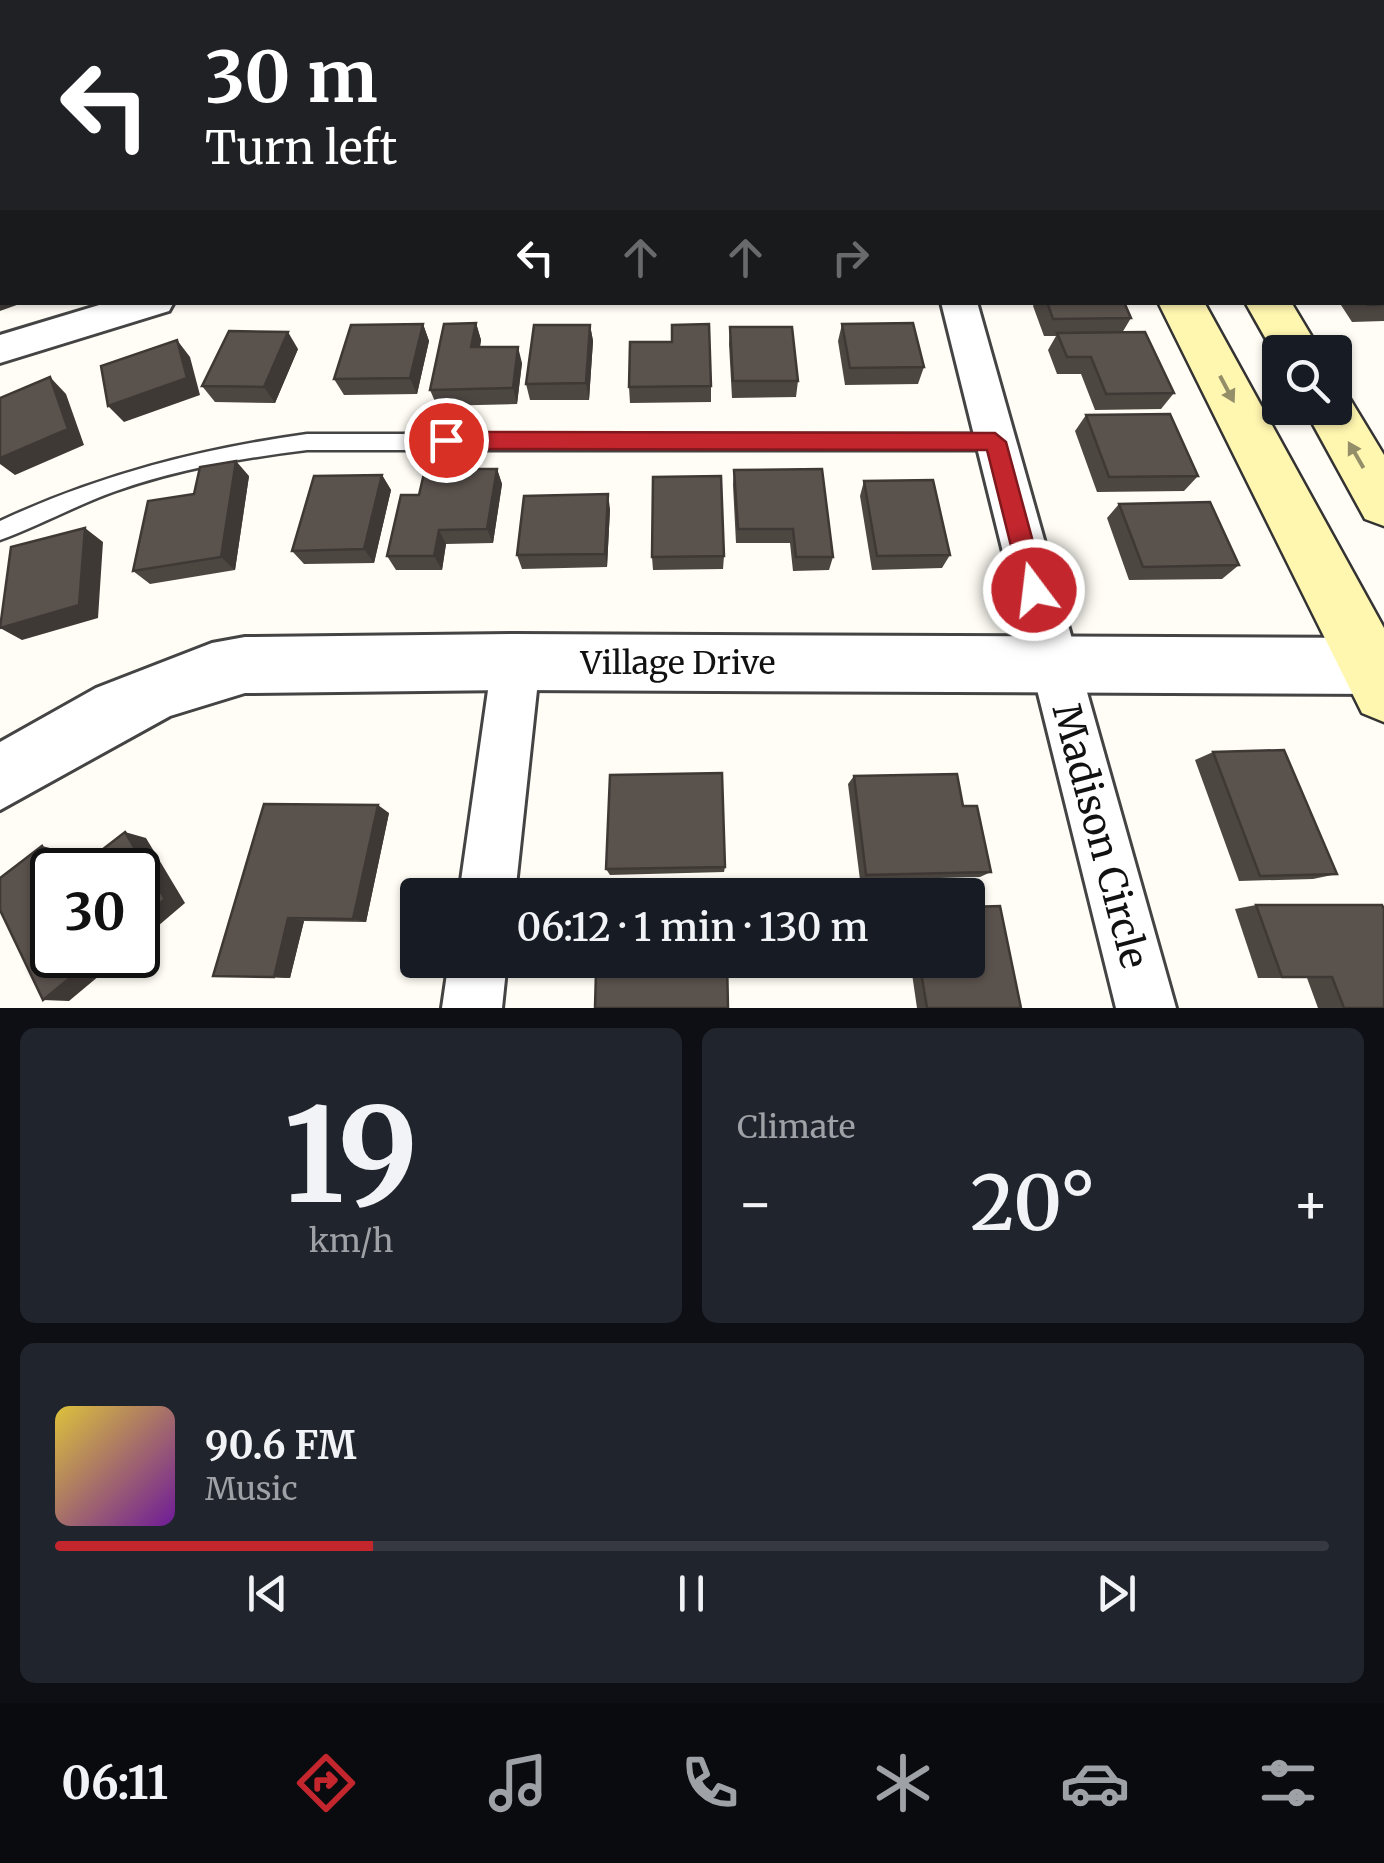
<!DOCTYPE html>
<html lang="en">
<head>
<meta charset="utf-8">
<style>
	:root { --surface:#171b24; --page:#20242c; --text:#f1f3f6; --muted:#9ea1a6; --line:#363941; --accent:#c4262e }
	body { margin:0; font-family:Merriweather,serif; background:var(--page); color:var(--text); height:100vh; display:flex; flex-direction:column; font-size:38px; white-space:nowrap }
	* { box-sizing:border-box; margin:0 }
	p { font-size:32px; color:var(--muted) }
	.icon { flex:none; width:55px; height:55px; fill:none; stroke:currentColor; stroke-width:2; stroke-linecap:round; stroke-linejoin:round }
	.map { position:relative; height:1008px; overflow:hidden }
	.drawer { display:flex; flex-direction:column; gap:20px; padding:20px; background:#0d0f14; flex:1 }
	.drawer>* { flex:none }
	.guide { position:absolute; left:0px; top:0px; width:1385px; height:305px; box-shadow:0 2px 8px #0004; background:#202124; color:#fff; overflow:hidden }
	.buttons { position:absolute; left:1262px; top:335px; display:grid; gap:20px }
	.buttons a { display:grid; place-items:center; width:90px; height:90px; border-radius:10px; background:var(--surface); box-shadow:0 2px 8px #0004; font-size:50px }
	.speed { position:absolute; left:30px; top:848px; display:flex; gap:20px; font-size:50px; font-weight:700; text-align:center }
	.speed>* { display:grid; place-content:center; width:130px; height:130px; border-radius:50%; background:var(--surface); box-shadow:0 2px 8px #0004; line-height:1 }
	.speed .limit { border:5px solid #111; border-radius:15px; background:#fff; color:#111 }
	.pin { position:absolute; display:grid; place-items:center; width:85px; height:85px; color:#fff; margin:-42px; border:5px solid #fff; border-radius:50%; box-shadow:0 2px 10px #0007 }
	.me { position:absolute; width:110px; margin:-55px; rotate:345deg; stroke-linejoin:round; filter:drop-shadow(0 0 8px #0008) }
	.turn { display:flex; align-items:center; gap:35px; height:210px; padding:0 40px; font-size:45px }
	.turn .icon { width:130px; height:130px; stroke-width:2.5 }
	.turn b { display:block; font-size:70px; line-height:85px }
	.lanes { display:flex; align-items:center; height:95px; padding:0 40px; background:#0003; justify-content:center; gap:50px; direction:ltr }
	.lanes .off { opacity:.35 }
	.big { font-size:75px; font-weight:600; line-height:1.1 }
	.drawer .card { flex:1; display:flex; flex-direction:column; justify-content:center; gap:15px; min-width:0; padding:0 35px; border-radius:15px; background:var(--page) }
	.drawer .dial { align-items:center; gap:0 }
	.dial b { font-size:130px; line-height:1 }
	.song { display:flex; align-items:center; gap:30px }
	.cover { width:120px; height:120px; border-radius:15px; background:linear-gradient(135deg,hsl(50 70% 55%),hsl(280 70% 35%)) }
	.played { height:10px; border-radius:5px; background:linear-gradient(90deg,var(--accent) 25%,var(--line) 25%) }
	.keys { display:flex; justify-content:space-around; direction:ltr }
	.heat { display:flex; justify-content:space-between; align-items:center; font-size:55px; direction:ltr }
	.drawer .tiles { flex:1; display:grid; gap:20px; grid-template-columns:1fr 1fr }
	.card:last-child { grid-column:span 2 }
	.trip { position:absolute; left:400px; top:878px; width:585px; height:100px; border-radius:10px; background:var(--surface); box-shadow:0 2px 8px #0004; font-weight:600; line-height:100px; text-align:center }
	.dock { display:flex; height:160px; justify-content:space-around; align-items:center; background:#090b0e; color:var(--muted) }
	.dock .icon { width:70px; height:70px }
	.dock .active { color:var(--accent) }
	.dock b { font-size:45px; color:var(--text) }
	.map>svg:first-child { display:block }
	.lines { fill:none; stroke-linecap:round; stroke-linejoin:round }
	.service-casing { stroke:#444; stroke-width:5 }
	.minor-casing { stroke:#444; stroke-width:6 }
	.tertiary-casing { stroke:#444; stroke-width:6 }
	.secondary-casing { stroke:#333; stroke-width:5 }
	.service { fill:#fff; fill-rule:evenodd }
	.minor { fill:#fff; fill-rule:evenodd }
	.tertiary { fill:#fff; fill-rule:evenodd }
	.secondary { fill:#fff6b0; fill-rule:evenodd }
	.wall { fill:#4d4742 }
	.shaded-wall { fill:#3f3936 }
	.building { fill:#5a524d; stroke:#3f3936; stroke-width:2.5 }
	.oneway { fill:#948f68 }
	.route { fill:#c4262e; stroke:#7f191e; stroke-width:2.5 }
	.labels { text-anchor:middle; stroke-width:10; stroke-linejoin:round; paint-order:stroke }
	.street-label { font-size:32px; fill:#111; stroke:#fff }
	.near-street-label { font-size:38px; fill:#111; stroke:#fff }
</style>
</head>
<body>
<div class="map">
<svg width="1384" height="1008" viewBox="0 0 1384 1008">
	<rect width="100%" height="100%" fill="#fffdf5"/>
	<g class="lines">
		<g class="service-casing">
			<path id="service" d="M1382 175H1384V183H1382Z
				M307 434H995L1004 442 995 450H307C242 458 178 469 116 491 76 505 39 526 0 540V521C99 475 199 449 307 434Z"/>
		</g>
		<g class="minor-casing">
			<path id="minor" d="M862 0H886L887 2H863Z
				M1243 0H1268L1269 2H1244Z
				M109 302H174L169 311 0 363V335Z
				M941 302H977L1176 1008H1116Z
				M516 639 533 646 540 662 515 895H459L492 662 499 646Z
				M449 960H507L502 1008H442Z"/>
		</g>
		<g class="tertiary-casing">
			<path id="tertiary" d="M516 634 1384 638V694L516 690 245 693 170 716 0 810V742L96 688 212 643 245 637Z"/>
		</g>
		<g class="secondary-casing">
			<path id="secondary" d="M1007 0H1039L1040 2H1008Z
				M1066 0H1098L1099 2H1067Z
				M1158 302H1204L1384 628V722L1362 713Z
				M1245 302H1291L1321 352H1280V364Z
				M1335 390 1347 394 1384 455V526L1365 519 1304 408H1335Z"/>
		</g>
		<use href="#service" class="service"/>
		<use href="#minor" class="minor"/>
		<use href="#tertiary" class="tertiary"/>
		<use href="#secondary" class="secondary"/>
	</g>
	<path class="wall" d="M119 0H178L173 2H124Z
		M921 0H978L989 2H922Z
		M0 130H2V175H0Z
		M1382 190H1384V234L1382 232Z
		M1384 259V321L1352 322 1339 302H1382Z
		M1035 302H1124L1131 318 1122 333 1174 393 1161 409 1095 410 1081 374H1057L1048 350 1056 336H1044L1033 306Z
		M476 323 481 340 480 347 522 363 517 404 437 406 430 390Z
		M423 324 429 341 417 394 344 395 334 379Z
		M842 324 924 367 918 384 845 385 838 341Z
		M590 325 593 341 589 400H530L526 384Z
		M730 327 798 381 796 397 732 398 729 344Z
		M298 349 275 403 215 402 202 386Z
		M711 386V402L630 403 629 387Z
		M1086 415 1198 476 1184 491 1097 492 1075 431Z
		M497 469 502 484 493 543 446 544 442 570H396L387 556 419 495Z
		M734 470 833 557 829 570 793 571 790 543H736L733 485Z
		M382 475 391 490 374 563 304 564 292 551Z
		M249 476 235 570 150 584 133 571 194 494Z
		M864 481 950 555 942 568 872 570 860 496Z
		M1119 504 1239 565 1222 579 1129 580 1107 518Z
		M610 509 607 567 522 569 517 555Z
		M724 556 723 569 653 570 652 557Z
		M1213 752 1337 874 1313 879 1239 881 1195 760Z
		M854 776 963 806 991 872 980 877 860 880 848 784Z
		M389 813 366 922 304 921 290 978 213 976Z
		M725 867 724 872 610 875 606 869Z
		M1256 905 1384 1008H1318L1307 978H1258L1235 909Z
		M910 960H968L1021 1008H917Z"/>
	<path class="shaded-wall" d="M149 0H178L173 2H151Z
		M2 223V244H0V224Z
		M2 288V302H25L0 311V289Z
		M476 323 481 340 477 364 471 347Z
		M423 324 429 341 417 394 410 378Z
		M590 325 593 341 589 400 586 383Z
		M288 332 298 349 275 403 264 387Z
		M177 340 190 357 200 395 124 422 108 406Z
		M518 347 522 363 517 404 513 388Z
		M50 377 66 394 84 445 15 475 0 464V458Z
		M236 461 249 476 235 570 221 557Z
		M497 469 502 484 493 543 487 529Z
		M382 475 391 490 374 563 364 549Z
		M608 494 610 509 607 567 605 554Z
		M85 528 103 542 98 618 22 640 0 628Z
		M439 530 446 544 442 570 434 556Z
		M378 805 389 813 366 922 353 919Z
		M125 832 146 838 185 903 138 943V922Z
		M42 846 66 852 76 870H54Z
		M288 918 304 921 290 978 274 977Z
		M98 955H124L69 1001 43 1000Z"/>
	<path class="building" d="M291 0 290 2H247H248Z
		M314 0H358L357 2H313Z
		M378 0H431L430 2H376Z
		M476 0H532L531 2H475Z
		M643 0H691V2H643Z
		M762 0H819L820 2H762Z
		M988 0 989 2H942L941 1Z
		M1156 0H1220L1222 2H1158Z
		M1363 0H1384V13H1382V2H1361Z
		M0 130H2V156H0Z
		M0 187H2V223L0 224Z
		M2 255V288L0 289V256Z
		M1382 259H1384V304L1368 305 1367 302H1382Z
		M1047 302H1124L1131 318 1053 319Z
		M476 323 471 347H518L513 388 430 390 444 324Z
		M913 323 924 367 850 368 842 324Z
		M423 324 410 378 334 379 351 325Z
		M709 324 711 386 629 387 630 342H672V325Z
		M534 325H590L586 383 526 384Z
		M730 327H792L798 381H733Z
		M229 331 288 332 264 387 202 386Z
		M1145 332 1174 393 1106 394 1091 357H1067L1057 333Z
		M177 340 187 378 108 406 101 366Z
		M50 377 68 429 0 458V398Z
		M1170 414 1198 476 1109 477 1086 415Z
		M236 461 221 557 133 571 148 501 194 494 200 467Z
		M425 469H497L487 529 439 530 434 556H387L401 495H419Z
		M822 469 833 557H796L793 529H738L734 470Z
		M382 475 364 549 292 551 314 476Z
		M721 476 724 556 652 557 653 477Z
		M933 480 950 555 877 556 864 481Z
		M608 494 605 554 517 555 524 496Z
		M1210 502 1239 565 1143 567 1119 504Z
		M85 528 79 605 0 628 11 547Z
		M1284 750 1337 874 1260 876 1213 752Z
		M722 773 725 867 606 869 610 775Z
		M957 774 963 806H977L991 872 866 875 854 776Z
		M264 804 378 805 353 919 288 918 274 977 213 976Z
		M125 832 165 899 138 922V870H76Z
		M42 846 54 870H52V955H98L43 1000 0 910V878Z
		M1256 905H1382L1384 909V1008H1344L1332 977H1282Z
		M1000 906 1021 1008H927L919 960H968V907Z
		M637 960H727L728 1008H595L596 971 636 970Z"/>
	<defs><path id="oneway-solid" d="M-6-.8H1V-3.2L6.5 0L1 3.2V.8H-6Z" transform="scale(2.5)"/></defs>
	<g class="oneway">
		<use href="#oneway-solid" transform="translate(1227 389) rotate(62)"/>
		<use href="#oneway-solid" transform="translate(1356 455) rotate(-120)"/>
	</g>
	<path class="route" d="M446 432 995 433 1006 442 1046 590 1043 598 1034 601 1025 598 1022 590 987 450 446 449 435 440Z"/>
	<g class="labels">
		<g class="street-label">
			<text x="678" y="674">Village Drive</text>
		</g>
		<g class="near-street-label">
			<text transform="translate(1100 836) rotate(75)" y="13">Madison Circle</text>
		</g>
	</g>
</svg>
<div class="buttons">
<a><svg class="icon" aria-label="search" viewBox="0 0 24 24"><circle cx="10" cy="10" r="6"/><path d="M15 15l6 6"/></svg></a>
</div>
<div class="speed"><div class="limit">30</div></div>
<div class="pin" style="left:446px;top:440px;background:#d93025"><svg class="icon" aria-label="arrive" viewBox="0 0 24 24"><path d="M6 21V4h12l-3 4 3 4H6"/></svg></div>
<svg class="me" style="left:1034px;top:590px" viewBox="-20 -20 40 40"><circle r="17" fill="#c4262e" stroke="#fff" stroke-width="3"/><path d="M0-11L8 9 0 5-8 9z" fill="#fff"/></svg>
<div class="trip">06:12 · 1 min · 130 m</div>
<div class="guide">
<div class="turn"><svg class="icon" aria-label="left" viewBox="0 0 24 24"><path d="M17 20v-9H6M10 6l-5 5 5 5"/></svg><div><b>30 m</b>Turn left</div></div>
<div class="lanes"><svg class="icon" aria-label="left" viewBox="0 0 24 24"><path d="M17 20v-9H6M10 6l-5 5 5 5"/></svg><svg class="icon off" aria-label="ahead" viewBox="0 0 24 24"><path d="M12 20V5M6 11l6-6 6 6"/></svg><svg class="icon off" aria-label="ahead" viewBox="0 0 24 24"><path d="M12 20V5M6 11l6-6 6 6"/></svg><svg class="icon off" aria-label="right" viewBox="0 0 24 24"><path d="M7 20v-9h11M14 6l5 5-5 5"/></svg></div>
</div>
</div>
<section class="drawer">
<div class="tiles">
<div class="card dial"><b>19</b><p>km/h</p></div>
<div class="card"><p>Climate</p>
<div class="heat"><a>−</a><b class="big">20°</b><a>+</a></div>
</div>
<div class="card">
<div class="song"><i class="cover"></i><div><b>90.6 FM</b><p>Music</p></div></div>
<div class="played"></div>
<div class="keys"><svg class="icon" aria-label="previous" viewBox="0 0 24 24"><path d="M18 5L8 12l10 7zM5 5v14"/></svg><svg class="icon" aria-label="pause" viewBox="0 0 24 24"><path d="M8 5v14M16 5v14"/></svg><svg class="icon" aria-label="next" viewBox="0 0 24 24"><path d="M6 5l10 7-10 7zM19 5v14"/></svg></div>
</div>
</div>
</section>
<nav class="dock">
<b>06:11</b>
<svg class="icon active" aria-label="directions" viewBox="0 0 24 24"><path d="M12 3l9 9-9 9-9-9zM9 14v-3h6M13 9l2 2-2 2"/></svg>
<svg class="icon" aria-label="music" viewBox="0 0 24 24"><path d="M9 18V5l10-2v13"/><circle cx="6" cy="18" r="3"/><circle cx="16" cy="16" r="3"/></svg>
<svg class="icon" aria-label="phone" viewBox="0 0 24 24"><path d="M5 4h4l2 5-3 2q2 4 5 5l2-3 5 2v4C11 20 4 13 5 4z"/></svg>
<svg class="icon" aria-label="climate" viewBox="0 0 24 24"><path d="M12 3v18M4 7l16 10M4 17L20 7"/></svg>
<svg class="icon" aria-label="car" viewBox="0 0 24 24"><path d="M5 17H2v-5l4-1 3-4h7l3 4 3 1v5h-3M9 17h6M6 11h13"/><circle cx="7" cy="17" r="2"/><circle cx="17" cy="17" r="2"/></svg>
<svg class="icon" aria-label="filters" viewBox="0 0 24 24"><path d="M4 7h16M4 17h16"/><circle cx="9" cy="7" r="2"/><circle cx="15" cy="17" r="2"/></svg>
</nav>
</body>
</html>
